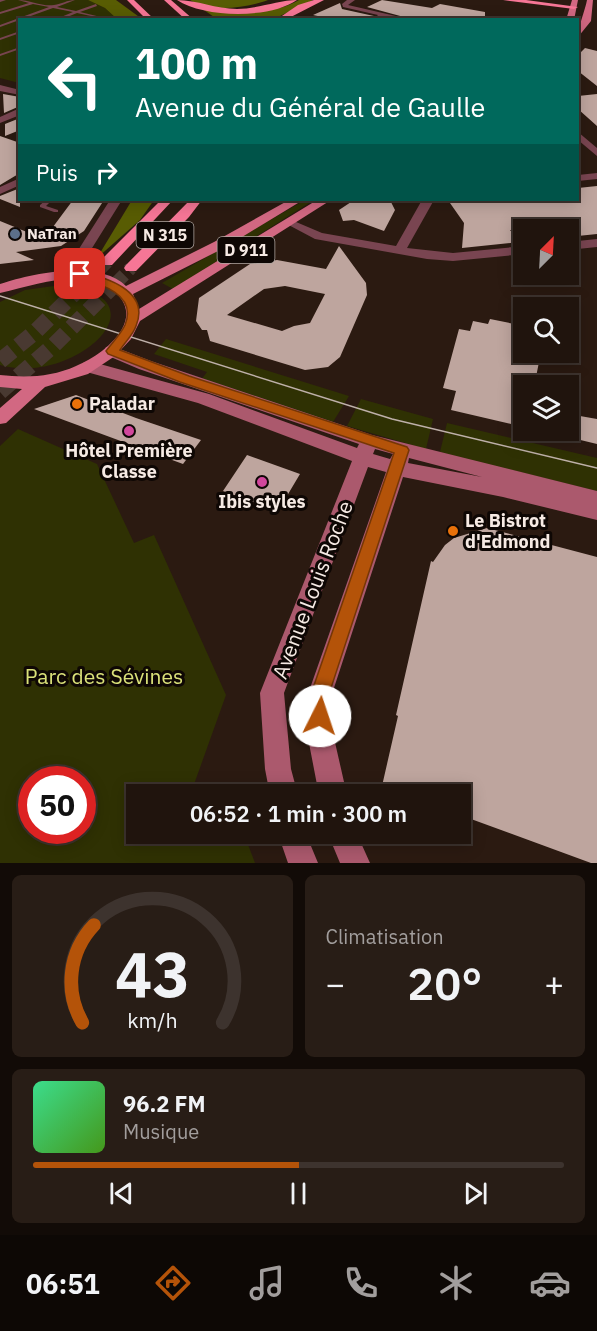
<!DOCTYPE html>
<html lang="fr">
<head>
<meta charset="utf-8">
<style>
	:root { --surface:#20140d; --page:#281d16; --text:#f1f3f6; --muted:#a29e9d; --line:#3d332e; --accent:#b45309 }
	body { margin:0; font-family:"IBM Plex Sans",sans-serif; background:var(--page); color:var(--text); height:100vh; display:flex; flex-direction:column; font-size:22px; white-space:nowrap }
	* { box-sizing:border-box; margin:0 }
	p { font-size:20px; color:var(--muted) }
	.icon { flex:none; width:33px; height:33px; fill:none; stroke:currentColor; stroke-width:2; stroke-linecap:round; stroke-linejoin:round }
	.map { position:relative; height:863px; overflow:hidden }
	.sheet { display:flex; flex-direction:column; gap:12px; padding:12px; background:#120b07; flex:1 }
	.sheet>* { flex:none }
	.banner { position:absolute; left:18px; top:18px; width:561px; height:183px; border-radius:0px; box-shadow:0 3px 15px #0003,0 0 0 2px var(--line); background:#00695c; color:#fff; overflow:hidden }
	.needle { width:39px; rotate:24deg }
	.controls { position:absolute; left:513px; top:219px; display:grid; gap:12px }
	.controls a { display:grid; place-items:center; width:66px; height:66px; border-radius:0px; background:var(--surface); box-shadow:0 3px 15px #0003,0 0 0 2px var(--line); font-size:30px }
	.speed { position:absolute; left:18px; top:766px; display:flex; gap:12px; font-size:30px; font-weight:700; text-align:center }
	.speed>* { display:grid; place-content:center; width:78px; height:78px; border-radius:50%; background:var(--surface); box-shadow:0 3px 15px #0003,0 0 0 2px var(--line); line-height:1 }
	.speed .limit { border:9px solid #d22; background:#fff; color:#111 }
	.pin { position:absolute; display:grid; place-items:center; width:51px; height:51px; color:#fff; margin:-26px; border-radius:12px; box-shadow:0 3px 9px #0006 }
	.me { position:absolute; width:66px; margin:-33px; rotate:4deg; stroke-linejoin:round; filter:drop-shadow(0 0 4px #0008) }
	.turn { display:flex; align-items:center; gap:21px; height:126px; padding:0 18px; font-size:27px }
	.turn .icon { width:78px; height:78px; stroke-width:2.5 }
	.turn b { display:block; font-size:42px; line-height:51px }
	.then { display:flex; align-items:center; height:57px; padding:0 18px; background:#0003; gap:12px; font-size:22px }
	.big { font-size:45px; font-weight:600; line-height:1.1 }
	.sheet .widget { flex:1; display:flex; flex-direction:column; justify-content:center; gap:9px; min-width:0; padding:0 21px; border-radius:9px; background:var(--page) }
	.sheet .dial { align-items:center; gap:0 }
	.dial svg { height:156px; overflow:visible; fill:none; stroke:var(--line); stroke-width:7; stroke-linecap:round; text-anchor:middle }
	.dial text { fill:var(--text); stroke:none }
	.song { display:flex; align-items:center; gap:18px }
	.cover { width:72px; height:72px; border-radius:9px; background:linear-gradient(135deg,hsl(150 70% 55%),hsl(100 70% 35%)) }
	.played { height:6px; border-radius:3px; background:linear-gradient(90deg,var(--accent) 50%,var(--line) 50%) }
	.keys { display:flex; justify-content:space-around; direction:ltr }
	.heat { display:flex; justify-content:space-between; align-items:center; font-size:33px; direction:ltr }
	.sheet .tiles { flex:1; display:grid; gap:12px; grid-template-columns:1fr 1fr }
	.widget:last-child { grid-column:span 2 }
	.trip { position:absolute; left:126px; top:784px; width:345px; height:60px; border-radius:0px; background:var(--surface); box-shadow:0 3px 15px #0003,0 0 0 2px var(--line); font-weight:600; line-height:60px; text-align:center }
	.tabs { display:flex; height:96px; justify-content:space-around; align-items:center; background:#0d0805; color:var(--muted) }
	.tabs .icon { width:42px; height:42px }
	.tabs .on { color:var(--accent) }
	.tabs b { font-size:27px; color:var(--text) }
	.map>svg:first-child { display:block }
	.green { fill:#2f3103; fill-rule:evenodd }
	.forest { fill:#585c03 }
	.building { fill:#bea59e; fill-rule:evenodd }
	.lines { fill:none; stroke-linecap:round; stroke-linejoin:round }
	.highway-tunnel-far1 { stroke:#493931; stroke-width:13; stroke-dasharray:13 6; stroke-linecap:butt }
	.highway-tunnel { stroke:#493931; stroke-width:16; stroke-dasharray:16 8; stroke-linecap:butt }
	.lane { fill:#794551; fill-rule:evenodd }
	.street { fill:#794551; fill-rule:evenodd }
	.secondary { fill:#ab596d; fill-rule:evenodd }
	.primary { fill:#d26882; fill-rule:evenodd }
	.highway { fill:#f67696; fill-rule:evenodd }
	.tram { stroke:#beb0a9; stroke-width:1.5 }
	.route { fill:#b45309; stroke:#753606; stroke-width:1.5 }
	.service-dot { fill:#5c6f8a; stroke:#0e0704; stroke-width:2 }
	.food-dot { fill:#e8710a; stroke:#0e0704; stroke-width:2 }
	.hotel-dot { fill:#d1479c; stroke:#0e0704; stroke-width:2 }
	.labels { text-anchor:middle; stroke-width:6; stroke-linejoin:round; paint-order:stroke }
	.far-poi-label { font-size:15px; font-weight:bold; fill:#f6eae4; stroke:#0e0704; text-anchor:start }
	.shield { fill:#0e0704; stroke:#b0a6a1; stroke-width:1.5 }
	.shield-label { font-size:16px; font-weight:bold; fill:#f6eae4 }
	.poi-label { font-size:18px; font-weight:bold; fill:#f6eae4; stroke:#0e0704; text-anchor:start }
	.near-street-label { font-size:21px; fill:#f6eae4; stroke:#0e0704 }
	.near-park-label { font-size:21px; fill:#dbe279; stroke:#0e0704 }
</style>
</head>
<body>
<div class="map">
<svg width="597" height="863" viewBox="0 0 597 863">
	<rect width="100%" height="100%" fill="#2b1a11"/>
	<path class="green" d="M0 0H88L105 8 117 19 20 20 19 83 0 78Z
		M305 200H314L173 289 162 283Z
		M61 285C171 296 75 387 0 365V302L25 290Z
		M166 339 349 396 333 422 201 380 207 372 154 354Z
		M361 399 433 419 426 449 347 426Z
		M447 423 597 458V491L440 452Z
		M18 429 97 464 134 543 154 535 226 695 192 790 201 795H136V834H244L255 863H0V446ZM32 780H82V831H32Z"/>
	<path class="forest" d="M88 0H116L142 19H117L105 8Z
		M190 0H268C246 8 211 13 190 0Z
		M299 0H313L274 19H217L201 8C229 11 274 16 299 0Z
		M132 200H154L140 220 97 258Z"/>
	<path class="building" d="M382 0 432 8 440 4 485 12V20H415L367 7Z
		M340 3 342 9 374 16 371 20H336L313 15Z
		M585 48 597 51V86L578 71V55Z
		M3 94 20 97V106L4 113Z
		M597 94V126L578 109V96Z
		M20 118V130L5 136V124Z
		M0 136 20 143V173L0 185Z
		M597 186V234L568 237V230H510L520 242 462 248 464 223 450 203 456 201 455 200H578V188Z
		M20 188V207L0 199V196Z
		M73 200H104L84 231 61 246 16 252 34 260 0 264V221L44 239Z
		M354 200H390L395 210 384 231 354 220 343 221 339 210Z
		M339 246 366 283 367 295 340 357 328 367 305 370 210 341 207 330H202L196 321 199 298 250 264 277 260 326 269ZM285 286 325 294 310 323 294 326 282 331 227 315 264 289Z
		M490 319 524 326V352H541L535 382 524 379V427L451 410 456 391 443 388 459 329 470 331 473 321 488 324Z
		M568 394 580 416 597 419V444L568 437Z
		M76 395 136 418 201 440 183 464 34 409Z
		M247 455 300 474 278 511 223 491Z
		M487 528 597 557V863H591L460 815V795H406L382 786 398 716 396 715 431 561 433 562 445 545 454 538Z"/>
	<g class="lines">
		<path class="highway-tunnel-far1" d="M85 284 107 262
			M115 284 131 268"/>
		<path class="highway-tunnel" d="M0 361 35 332 86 282
			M0 392 53 346 117 282"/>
		<path class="lane" d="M0 0H6L0 2Z
			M18 0C30 0 43 7 54 5 62 4 67 0 75 0L57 7 76 11 96 4 97 6 80 12 105 18 103 20H98L100 18 77 13 60 20H54L73 12 53 8 0 27V25L49 7 33 4 0 14V12L29 3Z
			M20 31V33L0 40V38Z
			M20 47V49L0 56V54Z
			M46 200H52L46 206 58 210V212H54L40 207V205Z"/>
		<path class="street" d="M347 0H355L348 5 413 20 386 17 373 20 378 15 343 7 342 4Z
			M0 85 20 90V95L0 91Z
			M20 108V115L0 123V117Z
			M578 132 597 148V156L578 140Z
			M597 173V179L578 181V175Z
			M20 178V185L0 194V187Z
			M110 200H122L74 277H64L63 274Z
			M422 200H434L407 248 453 253 524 246V254L453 261 427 259 315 239 283 222 289 219 322 233 396 246Z
			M597 239V247L568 250V242Z"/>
		<path class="secondary" d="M112 346 151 361 372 435 597 491V520L503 497 403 477 332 694 334 738 347 795H319L308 738V694L386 472 368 467 284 693 291 769 298 795H270L265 769 260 693 352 461 198 403 83 371 81 367 83 363 89 361 209 394 357 448 359 444 139 369 106 355 104 351 106 347ZM375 449 393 454 390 459 373 454ZM409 458 482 477 408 463Z
			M278 834H306L318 863H288Z
			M328 834H357L370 863H340Z"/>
		<path class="primary" d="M572 0H578L574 20H566Z
			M587 0H593L591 21 578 37C577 30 585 11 587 0Z
			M289 200H303L224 248 133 294 139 309 317 200H331L140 321 131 339 115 356 88 374 45 387 6 423 0 424V408L22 389 0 387V375C26 378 52 377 76 366 93 359 113 345 122 329 139 298 102 279 76 279 49 279 26 287 0 293V284C32 273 99 259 126 286L214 242Z"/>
		<path class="highway" d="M127 0H134L155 20H147Z
			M164 0H171L194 20H186Z
			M177 0C197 0 216 9 237 9 258 9 278 0 297 0 270 19 204 18 177 0Z
			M314 0H324L285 20H276L298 5Z
			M503 0H526L578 7 574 9Z
			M161 200H173L112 265H102L100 262 102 259Z
			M190 200H202L189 217 136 271H126L124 268 126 265Z"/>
		<path class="tram" d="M0 296 392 419 597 468"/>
	</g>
	<path class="route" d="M80 271C104 277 151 290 136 326 133 335 125 342 120 350L189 376 407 447 409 450 329 694 330 716 327 723 320 726 314 723 311 716V694L394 453 180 382 108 354 106 351C112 343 121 334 125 325 138 293 97 283 76 277L75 274Z"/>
	<circle class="service-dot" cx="15" cy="234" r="6"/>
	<g class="food-dot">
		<circle cx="77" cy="404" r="6"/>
		<circle cx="453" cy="531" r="6"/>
	</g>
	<g class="hotel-dot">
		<circle cx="129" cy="431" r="6"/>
		<circle cx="262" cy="482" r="6"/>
	</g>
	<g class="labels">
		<g class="far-poi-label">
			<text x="27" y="239">NaTran</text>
		</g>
		<g class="shield">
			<rect x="136.5" y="222" width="57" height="26" rx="4.5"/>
			<rect x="217.5" y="237" width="57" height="26" rx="4.5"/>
		</g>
		<g class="shield-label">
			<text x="165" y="241">N 315</text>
			<text x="246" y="256">D 911</text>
		</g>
		<g class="poi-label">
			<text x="89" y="410">Paladar</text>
			<text x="129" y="457" text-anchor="middle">Hôtel Première<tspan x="129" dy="21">Classe</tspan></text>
			<text x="262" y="508" text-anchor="middle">Ibis styles</text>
			<text x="465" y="527">Le Bistrot<tspan x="465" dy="21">d'Edmond</tspan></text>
		</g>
		<g class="near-street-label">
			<text transform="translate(313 590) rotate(-69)" y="7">Avenue Louis Roche</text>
		</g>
		<g class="near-park-label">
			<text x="104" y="684">Parc des Sévines</text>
		</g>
	</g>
</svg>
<div class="controls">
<a><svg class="needle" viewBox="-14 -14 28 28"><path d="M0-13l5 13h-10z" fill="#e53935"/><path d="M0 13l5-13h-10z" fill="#a29e9d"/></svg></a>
<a><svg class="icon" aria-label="search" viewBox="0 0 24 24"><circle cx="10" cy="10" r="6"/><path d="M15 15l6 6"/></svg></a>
<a><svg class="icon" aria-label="layers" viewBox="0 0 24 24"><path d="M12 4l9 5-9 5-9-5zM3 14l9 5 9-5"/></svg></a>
</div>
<div class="speed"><div class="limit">50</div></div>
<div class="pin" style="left:80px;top:274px;background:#d93025"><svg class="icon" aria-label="arrive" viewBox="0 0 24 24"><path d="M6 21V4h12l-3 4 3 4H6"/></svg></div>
<svg class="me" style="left:320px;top:716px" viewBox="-20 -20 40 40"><circle r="19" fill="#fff"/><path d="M0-13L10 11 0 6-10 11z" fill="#b45309"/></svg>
<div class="trip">06:52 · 1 min · 300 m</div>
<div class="banner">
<div class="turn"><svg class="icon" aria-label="left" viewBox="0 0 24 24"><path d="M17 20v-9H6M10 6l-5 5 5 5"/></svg><div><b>100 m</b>Avenue du Général de Gaulle</div></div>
<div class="then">Puis<svg class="icon" aria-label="right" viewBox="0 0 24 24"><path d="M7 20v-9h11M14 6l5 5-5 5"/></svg></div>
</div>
</div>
<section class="sheet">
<div class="tiles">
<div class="widget dial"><svg viewBox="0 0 100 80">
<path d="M14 69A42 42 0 1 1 86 69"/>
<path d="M14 69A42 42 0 0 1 20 19" stroke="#b45309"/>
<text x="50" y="56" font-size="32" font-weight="700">43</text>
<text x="50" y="72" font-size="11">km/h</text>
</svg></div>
<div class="widget"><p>Climatisation</p>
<div class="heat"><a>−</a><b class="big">20°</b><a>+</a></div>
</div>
<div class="widget">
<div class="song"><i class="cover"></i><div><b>96.2 FM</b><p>Musique</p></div></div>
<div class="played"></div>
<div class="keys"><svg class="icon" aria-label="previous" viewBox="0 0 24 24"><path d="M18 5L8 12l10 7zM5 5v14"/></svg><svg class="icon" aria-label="pause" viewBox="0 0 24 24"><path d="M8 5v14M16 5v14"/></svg><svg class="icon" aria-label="next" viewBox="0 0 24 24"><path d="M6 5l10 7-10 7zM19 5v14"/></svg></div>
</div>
</div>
</section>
<nav class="tabs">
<b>06:51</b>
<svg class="icon on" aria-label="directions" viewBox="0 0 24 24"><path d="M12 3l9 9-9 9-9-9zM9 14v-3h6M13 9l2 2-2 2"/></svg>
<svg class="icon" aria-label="music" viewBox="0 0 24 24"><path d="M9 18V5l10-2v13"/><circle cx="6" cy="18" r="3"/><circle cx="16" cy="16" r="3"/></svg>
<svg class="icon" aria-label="phone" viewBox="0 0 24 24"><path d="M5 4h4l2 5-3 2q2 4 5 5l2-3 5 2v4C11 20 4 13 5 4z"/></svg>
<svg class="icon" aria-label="climate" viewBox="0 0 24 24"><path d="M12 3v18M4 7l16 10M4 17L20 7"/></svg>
<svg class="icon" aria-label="car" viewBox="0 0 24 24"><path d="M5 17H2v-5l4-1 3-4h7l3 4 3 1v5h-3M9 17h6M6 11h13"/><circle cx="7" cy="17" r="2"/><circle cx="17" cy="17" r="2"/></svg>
</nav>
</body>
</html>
